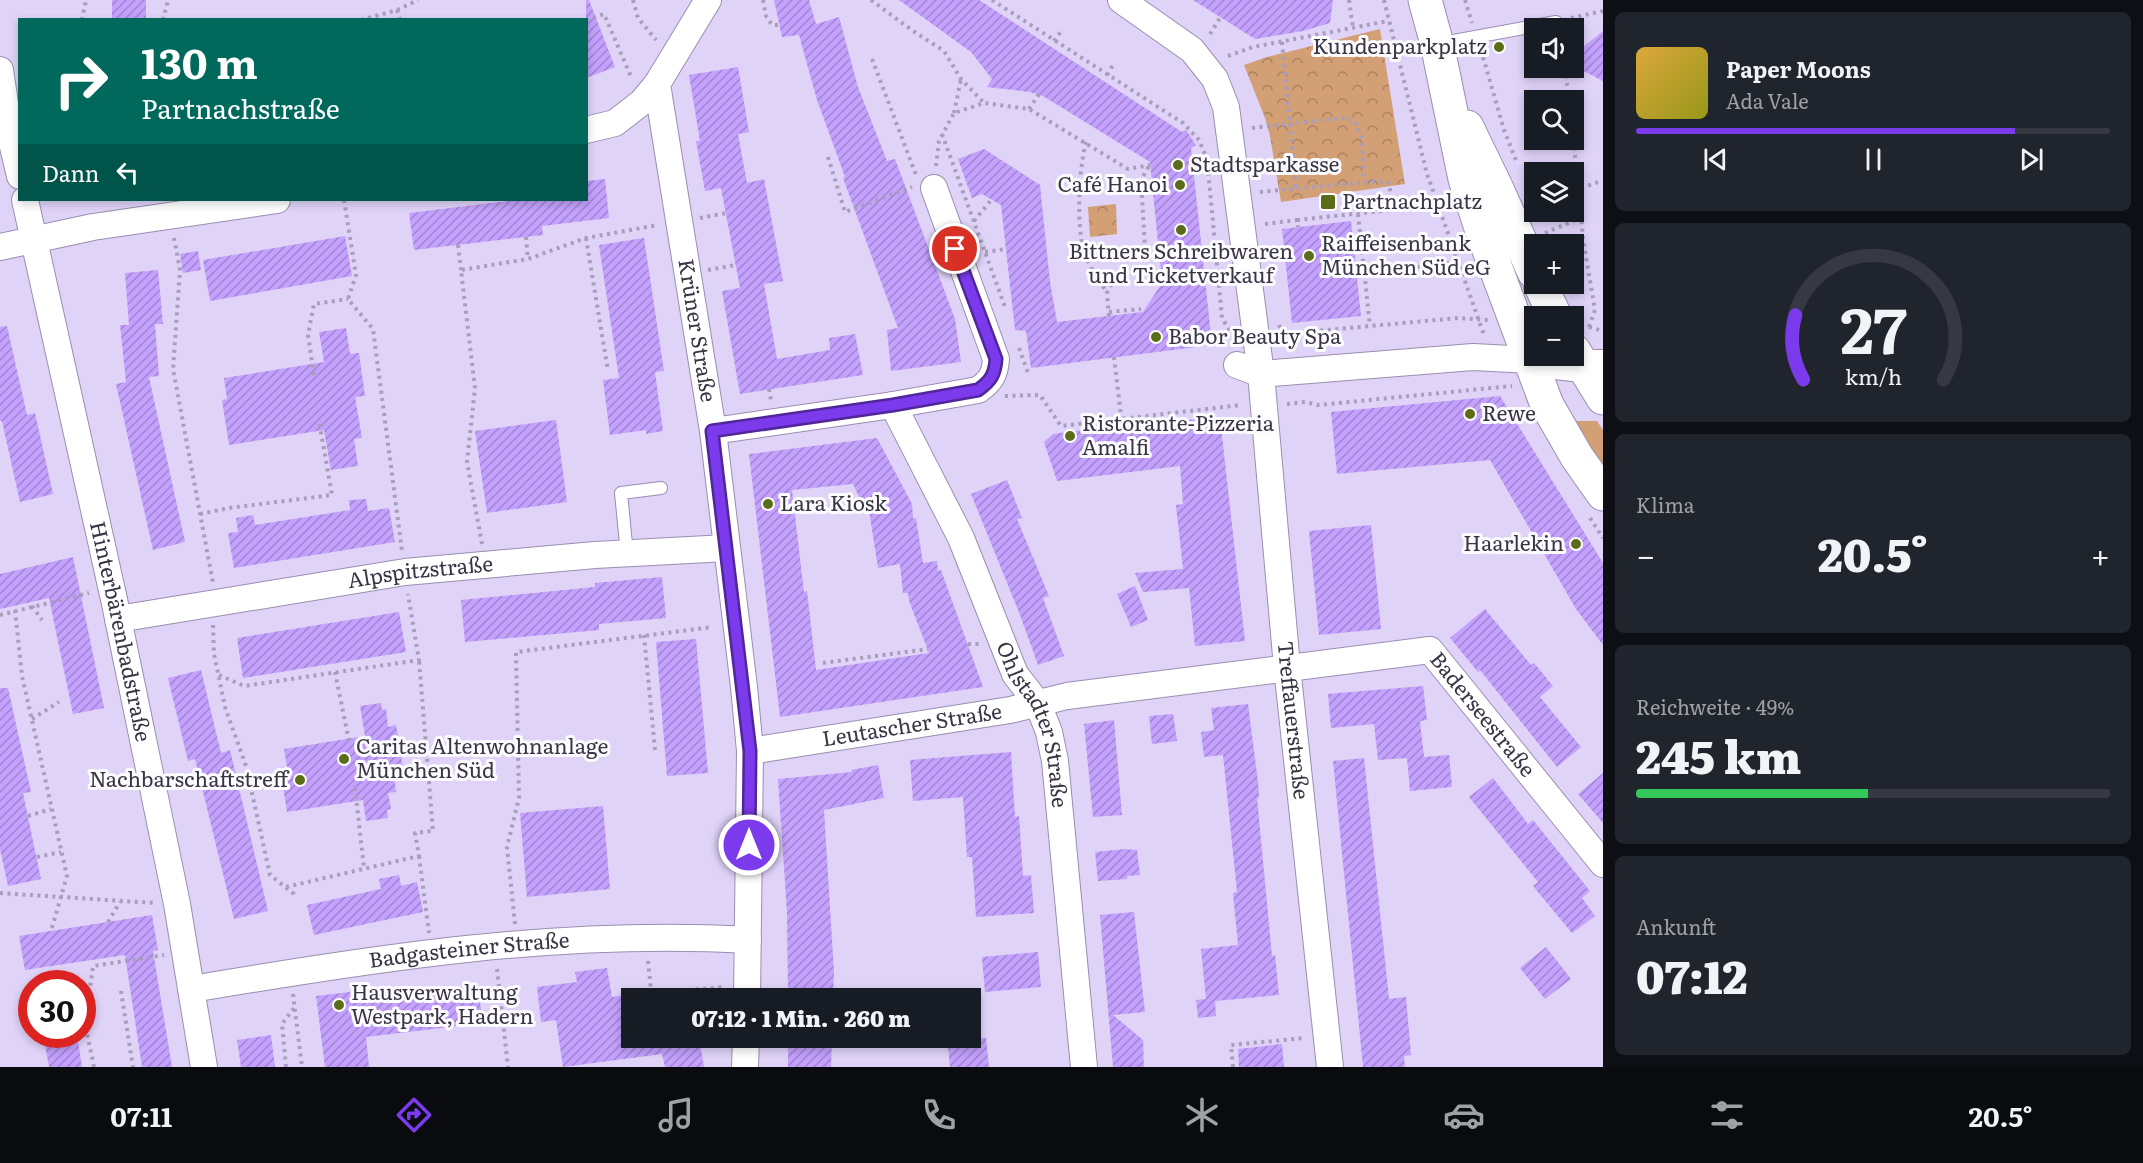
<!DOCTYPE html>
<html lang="de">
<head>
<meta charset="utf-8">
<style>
	:root { --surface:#171b24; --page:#20242c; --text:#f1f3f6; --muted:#9ea1a6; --line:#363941; --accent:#7c3aed }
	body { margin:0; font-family:Literata,serif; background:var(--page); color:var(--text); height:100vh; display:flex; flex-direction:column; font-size:22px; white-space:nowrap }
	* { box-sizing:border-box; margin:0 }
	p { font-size:20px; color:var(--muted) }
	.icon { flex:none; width:33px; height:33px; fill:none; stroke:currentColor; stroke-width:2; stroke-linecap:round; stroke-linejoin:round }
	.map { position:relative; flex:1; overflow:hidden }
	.details { display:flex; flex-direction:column; gap:12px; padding:12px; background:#0d0f14; width:540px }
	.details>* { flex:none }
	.top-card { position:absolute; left:18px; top:18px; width:570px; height:183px; border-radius:0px; box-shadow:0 3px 9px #0003; background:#00695c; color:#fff; overflow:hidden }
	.tools { position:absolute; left:1524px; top:18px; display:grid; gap:12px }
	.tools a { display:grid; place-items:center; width:60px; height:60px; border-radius:0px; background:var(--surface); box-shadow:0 3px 9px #0003; font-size:30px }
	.speed { position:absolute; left:18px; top:970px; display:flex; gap:12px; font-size:30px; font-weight:700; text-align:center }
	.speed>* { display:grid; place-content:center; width:78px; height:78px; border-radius:50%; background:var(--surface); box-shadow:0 3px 9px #0003; line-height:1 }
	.speed .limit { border:9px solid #d22; background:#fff; color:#111 }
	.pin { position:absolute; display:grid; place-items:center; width:51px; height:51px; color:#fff; margin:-26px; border:3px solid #fff; border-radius:50%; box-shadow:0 2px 6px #0007 }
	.me { position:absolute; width:66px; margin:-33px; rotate:0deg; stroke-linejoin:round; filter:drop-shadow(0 0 4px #0008) }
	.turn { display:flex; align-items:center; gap:21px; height:126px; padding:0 24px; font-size:27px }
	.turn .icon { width:78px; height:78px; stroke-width:2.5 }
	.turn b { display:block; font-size:42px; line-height:51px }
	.then { display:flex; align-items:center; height:57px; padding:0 24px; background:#0003; gap:12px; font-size:22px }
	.big { font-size:45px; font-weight:800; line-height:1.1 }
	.details .tile { flex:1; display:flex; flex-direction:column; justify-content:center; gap:9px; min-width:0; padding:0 21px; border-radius:9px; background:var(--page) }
	.details .dial { align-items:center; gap:0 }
	.dial svg { height:156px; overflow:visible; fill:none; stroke:var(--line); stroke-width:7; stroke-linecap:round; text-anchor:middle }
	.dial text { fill:var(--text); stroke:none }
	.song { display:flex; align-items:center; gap:18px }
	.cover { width:72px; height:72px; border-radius:9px; background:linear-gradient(135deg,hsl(40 70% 55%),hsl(60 70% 35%)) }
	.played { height:6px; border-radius:3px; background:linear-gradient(90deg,var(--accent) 80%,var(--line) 80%) }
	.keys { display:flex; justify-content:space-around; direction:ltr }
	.heat { display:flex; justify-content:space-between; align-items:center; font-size:33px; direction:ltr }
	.charge { height:9px; border-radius:4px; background:linear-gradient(90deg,#34c759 49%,var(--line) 0) }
	.trip { position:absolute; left:621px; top:988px; width:360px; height:60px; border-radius:0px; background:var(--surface); box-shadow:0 3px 9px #0003; font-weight:800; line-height:60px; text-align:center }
	.menu { display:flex; height:96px; justify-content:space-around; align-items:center; background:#090b0e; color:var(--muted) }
	.menu .icon { width:42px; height:42px }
	.menu .selected { color:var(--accent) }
	.menu b { font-size:27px; color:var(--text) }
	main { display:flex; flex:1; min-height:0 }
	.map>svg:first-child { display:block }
	.grass { fill:#d39f75 }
	.forest { fill:url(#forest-crowns) }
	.building { fill:url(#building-hatch); fill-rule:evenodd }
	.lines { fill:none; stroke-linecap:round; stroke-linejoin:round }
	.service-casing { stroke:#9a8eb0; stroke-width:14 }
	.minor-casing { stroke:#9a8eb0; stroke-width:28 }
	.tertiary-casing { stroke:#9a8eb0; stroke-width:34 }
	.secondary-casing { stroke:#9a8eb0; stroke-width:35 }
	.path { stroke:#a89ebc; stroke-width:4; stroke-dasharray:3 4.5; stroke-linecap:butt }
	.service { stroke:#fff; stroke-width:12 }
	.minor { stroke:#fff; stroke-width:26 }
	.tertiary { stroke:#fff; stroke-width:32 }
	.secondary { stroke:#fff; stroke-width:33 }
	.route-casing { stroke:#51269a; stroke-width:15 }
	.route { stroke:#7c3aed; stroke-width:10 }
	.poi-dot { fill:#5b6c19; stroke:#fcfbfe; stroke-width:2 }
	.labels { text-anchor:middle; stroke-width:6; stroke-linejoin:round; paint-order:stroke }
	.poi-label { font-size:21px; fill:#3a3544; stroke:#fcfbfe; text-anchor:start }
	.street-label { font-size:21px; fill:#3a3544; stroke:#fcfbfe }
</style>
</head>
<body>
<main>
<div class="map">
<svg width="1603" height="1067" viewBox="0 0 1603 1067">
	<defs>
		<pattern id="forest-crowns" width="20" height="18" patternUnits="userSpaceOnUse" patternTransform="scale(1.5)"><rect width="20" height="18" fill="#d39f75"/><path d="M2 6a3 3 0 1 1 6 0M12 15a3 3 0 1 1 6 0" fill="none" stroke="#ac8262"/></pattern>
		<pattern id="building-hatch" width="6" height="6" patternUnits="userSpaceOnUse" patternTransform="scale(1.5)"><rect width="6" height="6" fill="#c4a1fe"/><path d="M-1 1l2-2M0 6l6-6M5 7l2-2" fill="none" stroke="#a084cf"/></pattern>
	</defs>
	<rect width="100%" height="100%" fill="#dfd3f8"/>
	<path class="grass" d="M1568 421H1597L1603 430V477Z"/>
	<path class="forest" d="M1380 29 1405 184 1281 202 1270 136 1265 118 1244 65 1267 57Z
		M1116 204 1117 234 1090 237 1088 207Z"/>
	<path class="building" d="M112 0H146V20H112Z
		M586 0H589L615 67 586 78Z
		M774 0H809L816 24 839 17 858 87 887 161 895 159 955 319 961 362 891 371 887 330 898 328 843 178 845 177 817 100 799 35 782 37Z
		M899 0H979L1182 132 1186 130 1196 145 1191 148 1212 345 1031 368 1026 331 1015 330 1001 205 982 194 972 198 958 159 984 149 1040 185 1050 282 1057 322 1143 312 1162 283 1150 162 1043 96 1030 92 987 87 992 79 971 52Z
		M1193 0H1333L1330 23 1303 31 1255 39Z
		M1603 31V81L1578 68 1574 63V54Z
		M738 67 749 132 738 134 747 183 764 179 783 281 764 284 777 359 830 350 829 338 855 334 863 375 740 394 722 291 740 288 721 188 705 191 696 141H700L689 75Z
		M605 179 609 218 542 226 543 235 414 250 409 213 516 200H586V181Z
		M1351 221 1361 316 1292 323 1282 229Z
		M345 236 352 276 210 301 203 260Z
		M644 238 664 371 655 372 663 431 646 434V430L610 435 603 380 619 378 599 245Z
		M198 251 201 270 183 273 180 254Z
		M158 270 163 324H155L159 376 149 377 185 542 153 550 116 384 126 382 120 325H129L125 273Z
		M7 326 27 415 35 413 53 494 20 502 2 421H0V327Z
		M346 328 350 354 359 353 365 396 355 397 362 438 354 439 358 466 331 470 324 430 229 445 222 400 227 399 224 378 324 362 319 332Z
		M1500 396 1603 563V645L1576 609 1490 460 1337 474 1331 412Z
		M1167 418 1168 421 1220 418 1245 641 1195 646 1189 588 1143 592 1135 573 1183 569 1176 505 1183 504 1180 466 1057 481 1044 442 1053 434Z
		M556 420 567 502 487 513 475 431Z
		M877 438 912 504 913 519 916 518 923 563 937 561 938 571 941 570 983 687 780 717 749 454ZM853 484 861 501 867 498 878 568 900 564 903 593H908L909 601 929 653 816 670 807 591 804 592 792 490Z
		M1007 480 1022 518 1017 519 1049 596 1043 598 1064 656 1038 665 1020 615 971 494Z
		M366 499 368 511 389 508 395 542 234 568 228 533 238 532 236 518 253 515 255 525 350 510 349 500Z
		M1371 525 1381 629 1319 635 1309 531Z
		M73 557 104 708 73 714 49 598 0 609V574Z
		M662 577 666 618 599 624V630L465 642 461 600 595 587V583Z
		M1135 586 1148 620 1131 627 1117 594Z
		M1485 609 1531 665 1534 663 1553 686 1540 697 1581 747 1557 767 1480 670 1478 672 1450 638Z
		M399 612 406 652 243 678 237 638Z
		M696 639 708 773 667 776 656 642Z
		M201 670 221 753 230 750 268 911 234 919 195 759 188 761 168 678Z
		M1423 686 1427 720 1420 721 1424 757 1449 755 1452 787 1410 791 1407 758 1378 760 1374 724 1331 728 1328 694Z
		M0 688H8L31 792 23 793 41 879 8 886 0 849Z
		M381 703 382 710 386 709 388 727 396 725 403 768 393 769 396 792 388 793 391 809 387 810 388 818 366 821 363 800 287 812 280 768 287 767 284 749 365 736 360 706Z
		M1248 704 1258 782 1259 798H1257L1272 956 1275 955 1279 995 1215 1001 1216 1016 1198 1018 1196 1000 1206 999 1201 949 1238 945 1233 893 1237 892 1223 755 1204 757 1201 732 1214 730 1211 708Z
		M1173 714 1177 741 1152 744 1149 716Z
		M1114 720 1122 815 1093 817 1084 724Z
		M1011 752 1015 817 1019 816 1023 876 1031 875 1034 913 976 917 972 857H967L963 797 913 801 910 760Z
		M1364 758 1389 999 1406 997 1411 1055 1404 1056 1405 1067H1363L1333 761Z
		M878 765 884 798 824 810 834 972 833 999H788L787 912 778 779 852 772 851 770Z
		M1603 773V823L1578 794Z
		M1493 778 1528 824 1533 820 1590 891 1582 898 1595 916 1572 933 1533 886 1538 882 1469 797Z
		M603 806 610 889 527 897 520 813Z
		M1125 849 1137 850 1140 875 1127 876V879L1098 881 1095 852Z
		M399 875 401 886 417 882 423 912 314 935 307 905 381 889 379 879Z
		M1134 912 1145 1012 1113 1015 1143 1040 1144 1067H1113L1100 915Z
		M152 915 158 950 153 951 172 1067H142L125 955 25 970 19 936Z
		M1546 947 1571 979 1545 999 1520 968Z
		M1038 952 1041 987 985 992 982 957Z
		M607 968 612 997 632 994V1038H699L704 1067H665L662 1054 563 1067 556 1020 541 1022 537 987 577 982 575 972Z
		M462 986 466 991 478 989 483 1023 366 1037 369 1067H325L316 996 350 992 351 1001Z
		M43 1035H77L82 1067H49Z
		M271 1035 275 1067H241L237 1040Z
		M788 1038H832L831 1067H788Z
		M947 1038H986L989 1067H950Z
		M1282 1044 1284 1067H1239L1238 1049Z"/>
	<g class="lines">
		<g class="service-casing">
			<path id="service" d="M1437 44 1556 22
				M627 554 621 493 661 488"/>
		</g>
		<g class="minor-casing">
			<g id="minor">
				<path id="s1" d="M708 0 657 84 713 431 744 687 750 751 747 999"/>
				<path id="s2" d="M1121 0 1192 50 1215 79 1226 107 1261 374 1287 667 1330 1067"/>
				<path d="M0 70 9 130 20 176"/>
				<path d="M586 130 615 123 642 102 657 84"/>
				<path id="s3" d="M25 200 115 604 177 904 204 1067"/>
				<path d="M0 247 93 227 277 200"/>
				<path d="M1237 365 1261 374 1473 357 1530 360"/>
				<path id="s4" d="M893 405 961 538 1015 674 1038 704 1049 732 1055 761 1084 1067"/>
				<path d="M713 431 893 405 978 390C991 381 995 374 996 359L934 188"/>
				<path id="s5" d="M118 619 405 572 595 555 727 548"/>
				<path id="s6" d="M750 751 1010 710 1067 696 1430 650 1603 864"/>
				<path id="s7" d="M192 989C375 958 562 929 748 940"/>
				<path d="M745 1067 746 1038"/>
			</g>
		</g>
		<g class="tertiary-casing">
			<path id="tertiary" d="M1530 360 1582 366H1603"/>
		</g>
		<g class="secondary-casing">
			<path id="secondary" d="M1425 0 1437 44 1465 179 1483 234 1547 405 1577 457 1603 494
				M1467 127 1497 189 1534 272
				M1540 284 1555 316
				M1574 351 1603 398"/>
		</g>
		<path class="path" d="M633 0 638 18 656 40
			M763 0 766 16 772 25H779
			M871 0 913 31 944 51 961 79 984 103
			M992 0 1183 123 1199 140 1207 159 1222 318 1231 333
			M1349 0 1353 28
			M1384 0 1427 174 1484 335
			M1465 0 1472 23
			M397 10 400 20
			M1571 18 1603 11
			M82 20 86 0
			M163 20 168 0
			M361 20 397 10 418 0
			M586 20 604 14 632 79
			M1210 34 1220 18
			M1054 41 1062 30
			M1282 42 1296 188
			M1481 50 1504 130 1517 163
			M1228 56 1253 47 1388 21
			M872 59 916 175
			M1565 68 1569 100
			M1107 75 1113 65
			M1029 109 1039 94
			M954 113 961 79
			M1252 128 1343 118 1354 120 1362 140 1364 181
			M942 134 1005 307
			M1573 140 1579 189
			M1086 142C1079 168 1076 225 1084 251 1088 266 1099 279 1107 293
			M828 157 845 212 912 187
			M936 166 939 141 954 113 984 103 1029 109 1128 169 1150 165
			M1260 192 1378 181 1389 183 1393 209
			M344 200 356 275 348 299 373 329 402 551
			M1358 214 1370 326
			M700 218 726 213
			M1297 220 1438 205
			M974 221 992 199
			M1265 224 1297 220 1298 227
			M1545 233 1582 217
			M526 237 528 259
			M174 238 180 270 173 369 213 583
			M586 238 608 371
			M458 245 461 270
			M985 252 1006 249
			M708 270 736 265
			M1357 275 1457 262
			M1109 312 1141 309
			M1109 316 1107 293 1120 268 1134 251 1145 248 1141 180 1149 166
			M1279 325 1288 349
			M1589 327 1595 310 1583 239 1579 189 1598 182
			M1589 327 1603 331
			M1283 334 1458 318 1488 320
			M1019 348 1028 373
			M1114 357 1122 424
			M314 375 308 335 314 304 348 299
			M769 389 771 400
			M1005 396 1040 395 1061 426 1241 405
			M1287 404 1305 402 1318 405 1512 386
			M200 514 229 508 332 495 319 421
			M1590 518 1603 538
			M482 544 467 462 475 388 461 270 528 259 586 238 658 225
			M32 606 42 620
			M15 610 22 676 67 876 51 931
			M0 615 89 593
			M213 625 214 654 225 707 246 766 270 875 294 894 295 898
			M644 635 655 750
			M968 644H979
			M823 663 928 649
			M335 672 349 741
			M219 675 244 686 419 660 408 594
			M32 719 59 702
			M355 788 364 868
			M28 816 51 809
			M419 856 429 933
			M37 857 61 852
			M286 887 419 856 415 833 433 831 419 660
			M0 893 155 903
			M108 922 120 902
			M515 924 507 847 519 798 516 652 713 627
			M648 961 652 999
			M497 969 508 1067
			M121 991 133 1067
			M651 993 725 987
			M293 994 302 1067
			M94 1067 85 1024 93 966 164 955
			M286 1067 282 1024 294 1008
			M1233 1067 1231 1045 1305 1038"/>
		<use href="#service" class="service"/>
		<use href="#minor" class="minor"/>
		<use href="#tertiary" class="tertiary"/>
		<use href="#secondary" class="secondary"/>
	</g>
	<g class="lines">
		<g class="route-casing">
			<path id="route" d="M749 845 750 751 712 431 893 405 978 390C991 381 995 374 996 359L955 249"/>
		</g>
		<use href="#route" class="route"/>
	</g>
	<g class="poi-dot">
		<circle cx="1499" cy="47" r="6"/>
		<circle cx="1178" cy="165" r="6"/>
		<circle cx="1180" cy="185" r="6"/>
		<rect x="1320" y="194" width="16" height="16" rx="3"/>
		<circle cx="1181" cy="230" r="6"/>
		<circle cx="1309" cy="256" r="6"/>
		<circle cx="1156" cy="337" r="6"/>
		<circle cx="1470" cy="414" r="6"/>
		<circle cx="1070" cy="436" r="6"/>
		<circle cx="768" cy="504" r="6"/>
		<circle cx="1576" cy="544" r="6"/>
		<circle cx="344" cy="759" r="6"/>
		<circle cx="300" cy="780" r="6"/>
		<circle cx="339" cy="1005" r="6"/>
	</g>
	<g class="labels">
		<g class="poi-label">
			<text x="1487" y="54" text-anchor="end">Kundenparkplatz</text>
			<text x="1190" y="172">Stadtsparkasse</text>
			<text x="1168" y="192" text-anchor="end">Café Hanoi</text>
			<text x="1342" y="209">Partnachplatz</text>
			<text x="1321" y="251">Raiffeisenbank<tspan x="1321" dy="24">München Süd eG</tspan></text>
			<text x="1181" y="259" text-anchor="middle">Bittners Schreibwaren<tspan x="1181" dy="24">und Ticketverkauf</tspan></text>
			<text x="1168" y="344">Babor Beauty Spa</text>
			<text x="1482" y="421">Rewe</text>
			<text x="1082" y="431">Ristorante-Pizzeria<tspan x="1082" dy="24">Amalfi</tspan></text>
			<text x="780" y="511">Lara Kiosk</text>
			<text x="1564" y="551" text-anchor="end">Haarlekin</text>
			<text x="356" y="754">Caritas Altenwohnanlage<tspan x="356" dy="24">München Süd</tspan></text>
			<text x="288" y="787" text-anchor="end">Nachbarschaftstreff</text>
			<text x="351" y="1000">Hausverwaltung<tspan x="351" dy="24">Westpark, Hadern</tspan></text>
		</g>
		<g class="street-label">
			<text dy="7" stroke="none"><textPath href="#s1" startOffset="348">Krüner Straße</textPath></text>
			<text dy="7" stroke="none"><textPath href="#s5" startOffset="306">Alpspitzstraße</textPath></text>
			<text dy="7" stroke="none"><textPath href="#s3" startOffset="442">Hinterbärenbadstraße</textPath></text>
			<text dy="7" stroke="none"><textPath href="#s6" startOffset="771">Baderseestraße</textPath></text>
			<text dy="7" stroke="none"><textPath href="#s2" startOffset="771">Treffauerstraße</textPath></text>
			<text dy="7" stroke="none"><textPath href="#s6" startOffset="164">Leutascher Straße</textPath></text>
			<text dy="7" stroke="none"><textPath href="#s4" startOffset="351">Ohlstadter Straße</textPath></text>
			<text dy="7" stroke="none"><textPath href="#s7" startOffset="280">Badgasteiner Straße</textPath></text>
		</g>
	</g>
</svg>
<div class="tools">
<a><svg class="icon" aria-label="sound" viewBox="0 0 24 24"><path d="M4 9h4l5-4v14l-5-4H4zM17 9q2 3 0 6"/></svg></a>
<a><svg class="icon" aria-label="search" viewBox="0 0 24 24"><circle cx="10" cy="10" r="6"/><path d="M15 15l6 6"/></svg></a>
<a><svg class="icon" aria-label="layers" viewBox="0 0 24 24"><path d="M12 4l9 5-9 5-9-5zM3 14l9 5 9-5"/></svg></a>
<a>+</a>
<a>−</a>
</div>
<div class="speed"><div class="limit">30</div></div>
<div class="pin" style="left:955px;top:249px;background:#d93025"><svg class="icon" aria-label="arrive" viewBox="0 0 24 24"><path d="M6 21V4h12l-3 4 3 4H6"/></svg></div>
<svg class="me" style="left:749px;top:845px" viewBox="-20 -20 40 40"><circle r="17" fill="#7c3aed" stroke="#fff" stroke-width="3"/><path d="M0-11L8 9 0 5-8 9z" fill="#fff"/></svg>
<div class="trip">07:12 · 1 Min. · 260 m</div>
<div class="top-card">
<div class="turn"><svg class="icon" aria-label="right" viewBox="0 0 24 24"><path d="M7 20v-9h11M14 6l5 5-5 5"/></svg><div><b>130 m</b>Partnachstraße</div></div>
<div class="then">Dann<svg class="icon" aria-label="left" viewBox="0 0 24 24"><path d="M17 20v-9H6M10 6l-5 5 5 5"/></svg></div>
</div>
</div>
<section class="details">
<div class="tile">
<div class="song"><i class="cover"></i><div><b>Paper Moons</b><p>Ada Vale</p></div></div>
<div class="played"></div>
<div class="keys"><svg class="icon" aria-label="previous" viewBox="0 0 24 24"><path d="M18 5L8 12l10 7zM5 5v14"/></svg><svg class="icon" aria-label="pause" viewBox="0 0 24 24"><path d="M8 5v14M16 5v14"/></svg><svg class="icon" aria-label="next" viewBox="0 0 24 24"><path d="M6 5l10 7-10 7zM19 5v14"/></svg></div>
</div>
<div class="tile dial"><svg viewBox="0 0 100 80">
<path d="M14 69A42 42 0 1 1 86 69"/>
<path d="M14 69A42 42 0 0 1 10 36" stroke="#7c3aed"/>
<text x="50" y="56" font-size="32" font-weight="700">27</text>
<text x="50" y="72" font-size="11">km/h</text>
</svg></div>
<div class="tile"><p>Klima</p>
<div class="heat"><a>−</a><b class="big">20.5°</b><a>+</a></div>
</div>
<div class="tile"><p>Reichweite · 49%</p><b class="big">245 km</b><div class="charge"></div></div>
<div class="tile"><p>Ankunft</p><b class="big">07:12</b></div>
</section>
</main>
<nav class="menu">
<b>07:11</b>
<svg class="icon selected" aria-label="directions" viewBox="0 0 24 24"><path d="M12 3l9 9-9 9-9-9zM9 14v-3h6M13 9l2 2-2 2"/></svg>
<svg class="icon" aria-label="music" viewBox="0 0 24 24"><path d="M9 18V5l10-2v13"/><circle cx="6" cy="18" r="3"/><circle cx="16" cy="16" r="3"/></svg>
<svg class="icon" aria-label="phone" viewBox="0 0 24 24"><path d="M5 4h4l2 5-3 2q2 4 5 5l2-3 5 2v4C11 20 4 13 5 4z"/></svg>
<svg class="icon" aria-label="climate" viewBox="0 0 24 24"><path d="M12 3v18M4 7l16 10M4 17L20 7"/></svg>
<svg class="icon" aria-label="car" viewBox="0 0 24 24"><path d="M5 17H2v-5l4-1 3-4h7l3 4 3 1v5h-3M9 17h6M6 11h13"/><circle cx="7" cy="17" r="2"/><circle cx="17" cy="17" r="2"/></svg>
<svg class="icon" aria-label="filters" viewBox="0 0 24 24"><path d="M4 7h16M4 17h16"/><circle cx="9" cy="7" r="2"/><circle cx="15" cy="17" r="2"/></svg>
<b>20.5°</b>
</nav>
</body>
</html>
